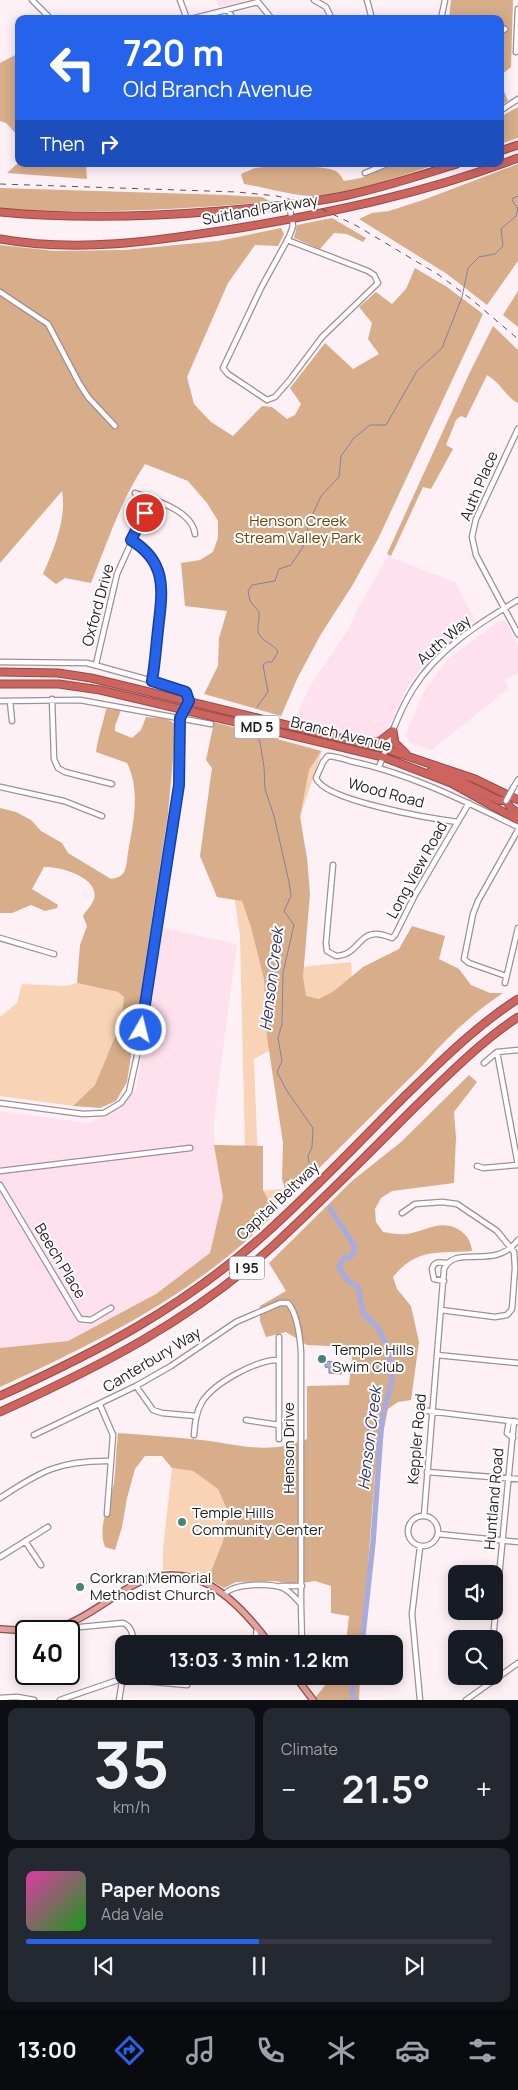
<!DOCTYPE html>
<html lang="en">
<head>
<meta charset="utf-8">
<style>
	:root { --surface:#171b24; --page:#242831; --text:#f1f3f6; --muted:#9ea1a6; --line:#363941; --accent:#2563eb }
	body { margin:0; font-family:Manrope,sans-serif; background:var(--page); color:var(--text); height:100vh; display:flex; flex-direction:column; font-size:19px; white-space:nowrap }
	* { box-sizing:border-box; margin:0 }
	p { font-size:16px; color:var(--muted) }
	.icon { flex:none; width:28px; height:28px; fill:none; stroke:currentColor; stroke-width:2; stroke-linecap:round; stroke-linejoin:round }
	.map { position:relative; height:1700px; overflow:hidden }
	.panel { display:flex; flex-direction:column; gap:8px; padding:8px; background:#0d0f14; flex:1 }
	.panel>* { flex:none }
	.top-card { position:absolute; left:15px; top:15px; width:489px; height:152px; border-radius:10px; box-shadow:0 2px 12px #0003; background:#2563eb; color:#fff; overflow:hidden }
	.tools { position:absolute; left:448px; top:1565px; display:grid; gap:10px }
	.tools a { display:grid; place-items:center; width:55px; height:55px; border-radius:10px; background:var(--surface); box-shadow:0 2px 12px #0003; font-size:25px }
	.speed { position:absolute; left:15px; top:1620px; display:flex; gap:10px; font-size:25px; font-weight:700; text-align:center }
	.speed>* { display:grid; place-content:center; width:65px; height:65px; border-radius:50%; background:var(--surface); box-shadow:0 2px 12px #0003; line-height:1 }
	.speed .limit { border:2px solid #111; border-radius:8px; background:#fff; color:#111 }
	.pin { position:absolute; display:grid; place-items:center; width:42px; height:42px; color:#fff; margin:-21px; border:2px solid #fff; border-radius:50%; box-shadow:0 1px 5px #0007 }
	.me { position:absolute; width:55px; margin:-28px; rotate:8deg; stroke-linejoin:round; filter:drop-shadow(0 0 4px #0008) }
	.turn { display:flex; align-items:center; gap:18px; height:105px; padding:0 25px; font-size:22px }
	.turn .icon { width:65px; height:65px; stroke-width:2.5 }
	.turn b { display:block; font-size:35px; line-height:42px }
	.then { display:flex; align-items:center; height:48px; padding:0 25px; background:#0003; gap:10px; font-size:19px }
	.big { font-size:38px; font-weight:700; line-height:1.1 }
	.panel .tile { flex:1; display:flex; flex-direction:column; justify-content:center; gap:8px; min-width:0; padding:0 18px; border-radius:10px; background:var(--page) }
	.panel .dial { align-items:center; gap:0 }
	.dial b { font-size:65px; line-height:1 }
	.song { display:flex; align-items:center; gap:15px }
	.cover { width:60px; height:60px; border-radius:8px; background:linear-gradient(135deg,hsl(320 70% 55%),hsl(120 70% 35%)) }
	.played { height:5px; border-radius:2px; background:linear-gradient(90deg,var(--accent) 50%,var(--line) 50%) }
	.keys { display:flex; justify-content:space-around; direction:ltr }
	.heat { display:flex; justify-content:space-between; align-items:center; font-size:28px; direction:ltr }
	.panel .tiles { flex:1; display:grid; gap:8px; grid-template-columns:1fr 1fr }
	.tile:last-child { grid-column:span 2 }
	.trip { position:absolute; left:115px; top:1635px; width:288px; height:50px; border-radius:10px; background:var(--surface); box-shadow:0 2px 12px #0003; font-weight:700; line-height:50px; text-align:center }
	.tabs { display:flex; height:80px; justify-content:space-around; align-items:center; background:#090b0e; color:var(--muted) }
	.tabs .icon { width:35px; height:35px }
	.tabs .active { color:var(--accent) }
	.tabs b { font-size:22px; color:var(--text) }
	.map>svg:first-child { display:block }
	.built { fill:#fee1ed }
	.green { fill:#f8d3b6 }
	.forest { fill:#d8ad89 }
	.water { fill:#a8acdc; stroke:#8182a4 }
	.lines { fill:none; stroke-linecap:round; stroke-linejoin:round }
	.stream { stroke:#8182a4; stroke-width:1 }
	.river { stroke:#a8acdc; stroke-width:5.5 }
	.minor-casing { stroke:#a18e96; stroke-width:7 }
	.major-casing { stroke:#934c48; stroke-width:8 }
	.highway-casing { stroke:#934c48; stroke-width:9 }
	.minor { stroke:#fff; stroke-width:4.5 }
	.major { stroke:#e1a29e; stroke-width:5.5 }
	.highway { stroke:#cd645d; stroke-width:7 }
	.rail { stroke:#5c5357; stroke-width:1; stroke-dasharray:6 6; stroke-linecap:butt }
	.minor-bridge-casing { stroke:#a18e96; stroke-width:7; stroke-linecap:butt }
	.minor-bridge { stroke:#fff; stroke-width:4.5 }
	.route-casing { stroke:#184099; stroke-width:12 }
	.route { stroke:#2563eb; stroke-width:9 }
	.poi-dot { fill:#448676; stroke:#fff; stroke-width:2 }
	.labels { text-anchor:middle; stroke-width:4; stroke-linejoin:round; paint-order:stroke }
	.shield { fill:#fff; stroke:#676264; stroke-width:1 }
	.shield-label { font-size:14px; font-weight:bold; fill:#261f22 }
	.street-label { font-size:15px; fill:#261f22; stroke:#fff }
	.park-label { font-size:15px; fill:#764000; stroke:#fff }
	.poi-label { font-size:15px; fill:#261f22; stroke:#fff; text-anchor:start }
	.water-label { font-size:16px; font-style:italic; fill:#32316c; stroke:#fff }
</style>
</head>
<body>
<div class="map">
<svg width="518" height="1700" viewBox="0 0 518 1700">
	<rect width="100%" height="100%" fill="#fef1f6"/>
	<path class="built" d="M216 0H247L219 7Z
		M388 556 455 582 475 620 425 663 409 684 386 731 375 740 294 720 310 686 349 628 359 606Z
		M500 620 506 622 518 645V673L505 680 509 688 432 750 411 743 405 734 426 688 448 659Z
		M163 928 237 944 214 1119V1145L223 1197 210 1253 156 1294 68 1341 0 1348V1111L88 1123 119 1109 129 1099 136 1088Z"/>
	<path class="green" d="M269 737 322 751 301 814 285 1042 254 1059 259 1191 293 1188 264 1216 246 1192 240 936 228 853Z
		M351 962 352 978 307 1015 301 967Z
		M77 983 118 992 124 997 121 1022 95 1085 73 1106 0 1096V1017L17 1003 22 984 66 986Z
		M172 1468 193 1471 218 1489 228 1512 223 1541 208 1579 174 1570H163V1548Z"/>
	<path class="forest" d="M451 0H513L511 67 500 76V19H449Z
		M19 53V164H86L87 179 7 173 18 163V136L6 123 0 121V63Z
		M500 81 508 101 500 106Z
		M518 107V138L500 144V117Z
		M396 164H438C398 176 358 193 316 196 296 197 265 187 244 184L241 174C246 172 251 169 256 168 270 165 320 165 333 170 339 172 341 176 344 181L361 178Z
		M518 164V261L487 305 447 274 359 219 372 213 389 211 423 200Z
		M0 188 226 195 262 197 271 202C205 207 139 212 72 211 49 211 23 212 0 208Z
		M332 218 366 238 363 242 347 234 334 233 320 249 294 238 297 225Z
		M281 228 284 234 278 246 255 245 228 283 187 377 194 404 211 422 233 436 262 406 272 407 287 419 295 415 301 404 290 388 325 343 353 369 379 354 368 339 372 323 359 307 376 292 392 304 406 289 415 268 447 287 483 314 378 539 352 586 321 634 298 677 281 716 204 694 218 666 219 638 227 611 185 606 181 563 200 560 213 552 218 538V521L207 503 188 481 145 464C121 500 107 543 91 583L65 578 56 584 43 574C54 549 67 518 62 491L0 563V245L55 251 124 250 218 241Z
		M518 291V327L503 315Z
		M493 326 518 350V403C506 397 501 383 487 375L466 418 461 416 456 420 446 445 453 449 431 489 423 487 391 556 387 554 469 374Z
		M106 709 121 710 115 726V731L132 738 141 730 146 717C156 718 171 717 176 726L168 814 127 1082 116 1101 100 1108 73 1106 95 1085 121 1022 124 997 118 992 77 983 80 945 87 926 83 916C86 911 92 905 94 899 100 877 59 866 44 867L32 889 58 905 57 908 45 911 31 905 12 913H0V808L16 812 31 820 41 831 62 843 68 853 111 879C116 878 121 877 124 872 127 867 127 858 128 852 133 825 141 790 127 763L96 752C98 737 103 724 106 709Z
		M214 722 321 751 309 770 300 817 307 858 310 894 303 977 306 996 319 999 334 991 363 967 399 949 412 926 445 936 439 959 459 969 471 985 490 993H503C473 1013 447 1037 424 1064L288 1199 282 1179 283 1143 267 1037 264 979 251 927 242 901 217 897 200 856 212 768 206 760Z
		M469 1075 477 1082 454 1112 456 1137 454 1183 392 1191 381 1198 375 1209 376 1222 383 1232C391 1233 398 1235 406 1234 416 1233 426 1228 436 1226 454 1222 471 1234 472 1251 437 1254 418 1247 393 1277L397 1289 411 1306 419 1342 411 1400 398 1402 388 1409 375 1473 362 1644H339L346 1643 349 1616 331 1613V1586L315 1581 295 1584 274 1581 236 1582 224 1588 208 1579 223 1541 228 1512 218 1489 193 1471 172 1468 162 1456H145L135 1469 127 1498 122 1527 115 1550 105 1547C97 1526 110 1504 114 1483 116 1467 116 1449 118 1433 146 1435 174 1437 202 1440 240 1445 269 1455 307 1439V1386L349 1385 353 1347 307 1345 286 1332 266 1337 260 1321V1306L286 1291 269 1263 352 1181 401 1142Z
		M214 1145 263 1146V1190L275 1213C198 1293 100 1341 0 1387V1348L68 1341 156 1294 210 1253 223 1197Z
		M330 1676H360L359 1700H317L315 1698 330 1679Z"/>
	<path class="water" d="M325 1361 337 1362V1369L342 1370 341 1374 329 1373V1368L325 1367Z"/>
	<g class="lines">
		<path class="stream" d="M257 707 268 692 263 665 267 662H272L278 652C275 644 261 642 258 632 257 627 260 618 259 612L250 601 248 591 252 585 275 581 279 569 291 565 303 547 310 520 321 496 339 477 341 456 354 438 370 425H386L417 371 442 348 462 297 468 268 479 257 495 254 503 246 501 229 516 216 518 209 512 200 513 198 518 196
			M256 735 260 742 264 767 265 789 274 816 289 882 291 896 284 911 294 925 283 973 282 1024 278 1038 282 1061 277 1072 287 1091 313 1128 312 1147 308 1156 309 1163"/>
		<path class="river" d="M330 1208 355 1247 352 1256 344 1258 339 1266C343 1277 348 1281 358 1287L363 1313 378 1328 388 1348 392 1382 382 1417 373 1542 362 1644
			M354 1700 352 1691 356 1676"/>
		<g class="minor-casing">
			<path id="minor" d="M32 0 51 19
				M180 0 187 19
				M314 0 326 7 332 19
				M367 0 372 19
				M228 10 233 19
				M191 19 258 2 272 19
				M441 19 445 0
				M500 32 505 29
				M516 52 518 9
				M500 111 518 99
				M365 173 387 164
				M287 240 368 271 374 275 378 283 322 337 289 381 275 397 267 400 228 374 223 368 261 288 289 237 293 226 289 204
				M0 292 48 324 79 383 88 397 115 426
				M518 429 476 519 472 537 476 555 518 634
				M135 493C154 500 192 510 195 534
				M131 541C148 550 158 563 162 583L152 681
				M0 662 87 663 182 689 186 692 189 701 181 719V757L178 796 138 1051 129 1092 121 1103 104 1113 83 1114 0 1103
				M96 664 117 574 151 499
				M52 699 54 759 58 768 65 772 112 784
				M0 701 80 700 211 724
				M10 701 12 721
				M379 767C389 741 398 713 413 689 437 650 479 623 518 600
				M0 787 64 801 102 816
				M513 788 518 780
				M458 822C434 819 324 801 316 778L323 762 328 756C335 756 343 759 350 761 409 773 464 801 518 827
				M333 865 326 943 327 951 336 956C358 955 358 934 376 934 381 934 387 936 392 938L395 935 415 895 469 803
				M0 938 54 954
				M506 976 469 963 464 959 473 914 478 901 518 830
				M505 983 518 928
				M497 1052 518 1165
				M484 1063 497 1052 518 1050
				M477 1166 483 1168 518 1165
				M0 1171 190 1148
				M0 1185 80 1319 91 1320 111 1308
				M402 1213 415 1204 442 1202 457 1204 497 1231 514 1252 515 1268 512 1309 507 1315 495 1317 441 1310
				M444 1281 434 1279 432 1269C434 1261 440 1262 447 1263
				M279 1337V1439
				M437 1355 518 1363
				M136 1386 153 1410 162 1413 196 1416
				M100 1405 113 1435 107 1514
				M420 1410 518 1422
				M246 1420 279 1425
				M509 1421 507 1433 513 1438
				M34 1435 136 1386 171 1366 236 1322 280 1303H288C298 1315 300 1337 301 1352V1604
				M194 1435C195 1423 196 1412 202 1402 214 1383 256 1360 278 1360
				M427 1472 518 1479
				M0 1498C41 1471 60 1460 111 1461
				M408 1531a15 15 0 1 1 30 0a15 15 0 1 1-30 0Z
				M424 1516 444 1269C456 1243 494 1272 518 1240
				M438 1534 518 1542
				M25 1541 41 1565
				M420 1547 412 1614 420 1700
				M0 1557 48 1527
				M281 1586H302
				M225 1594C234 1583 270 1583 283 1588 290 1591 295 1598 301 1604L302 1644
				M59 1629 123 1623C131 1626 134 1635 133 1644
				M493 1639 514 1421
				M255 1644 257 1628
				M0 1698 17 1697 34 1700
				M60 1700 121 1679 187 1685
				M119 1700 124 1670
				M466 1700 518 1663"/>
		</g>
		<g class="major-casing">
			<path id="major" d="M0 1629 30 1631
				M48 1631C77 1624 102 1604 128 1588 190 1552 235 1597 270 1644
				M295 1676 313 1700"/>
		</g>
		<g class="highway-casing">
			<path id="highway" d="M500 151 518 145
				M0 212C73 219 147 217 220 211 263 208 306 204 348 195 385 187 421 175 457 164
				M0 239C79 253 155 241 233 229 330 213 426 193 518 158
				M0 672 58 673 91 678 386 749 475 779 518 800
				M0 684H59L100 690 383 757 451 783 518 820
				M393 731 395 743 406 754
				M369 743 380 741 393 731
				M431 771 456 779 498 800 506 801 511 808 518 813
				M0 1396C99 1351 182 1308 264 1235 313 1191 359 1142 406 1095 442 1060 476 1026 518 999
				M0 1412C101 1366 190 1321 273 1246 321 1202 367 1155 413 1109 447 1076 479 1043 518 1017"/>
		</g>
		<use href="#minor" class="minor"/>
		<use href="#major" class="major"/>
		<use href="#highway" class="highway"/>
		<path class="rail" d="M0 184 237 192 277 196 300 202 324 210 357 226 439 275 471 299 518 339"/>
		<g class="minor-bridge-casing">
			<path id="minor-bridge" d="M506 801 513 788"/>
		</g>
		<use href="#minor-bridge" class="minor-bridge"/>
	</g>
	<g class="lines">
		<g class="route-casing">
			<path id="route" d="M141 1030 179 785 180 718 189 701 186 692 152 681C155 664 156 647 158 630 162 593 169 563 131 540L145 513"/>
		</g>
		<use href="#route" class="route"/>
	</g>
	<g class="poi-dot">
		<circle cx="322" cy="1359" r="5"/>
		<circle cx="182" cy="1522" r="5"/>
		<circle cx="80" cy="1587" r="5"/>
	</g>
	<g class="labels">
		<g class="shield">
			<rect x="234.5" y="715.5" width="45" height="23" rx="4"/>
			<rect x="229.5" y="1256.5" width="35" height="23" rx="4"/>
		</g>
		<g class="shield-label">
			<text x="257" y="732">MD 5</text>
			<text x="247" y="1273">I 95</text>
		</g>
		<g class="street-label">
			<text transform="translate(260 210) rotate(-10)" y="5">Suitland Parkway</text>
			<text transform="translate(479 486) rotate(-67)" y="5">Auth Place</text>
			<text transform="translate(98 605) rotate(-75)" y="5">Oxford Drive</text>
			<text transform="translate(444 640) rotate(-41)" y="5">Auth Way</text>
			<text transform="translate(341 734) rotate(14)" y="5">Branch Avenue</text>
			<text transform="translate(386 793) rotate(15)" y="5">Wood Road</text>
			<text transform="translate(417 870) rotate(-61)" y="5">Long View Road</text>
			<text transform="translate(278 1201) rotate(-43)" y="5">Capital Beltway</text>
			<text transform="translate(60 1261) rotate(59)" y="5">Beech Place</text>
			<text transform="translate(152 1360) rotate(-31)" y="5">Canterbury Way</text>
			<text transform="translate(417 1439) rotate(-85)" y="5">Keppler Road</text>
			<text transform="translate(289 1448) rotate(-90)" y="5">Henson Drive</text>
			<text transform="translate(494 1499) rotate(-85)" y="5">Huntland Road</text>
		</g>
		<g class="park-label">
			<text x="298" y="526">Henson Creek<tspan x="298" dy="17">Stream Valley Park</tspan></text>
		</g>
		<g class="poi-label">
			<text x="332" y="1355">Temple Hills<tspan x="332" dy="17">Swim Club</tspan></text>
			<text x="192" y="1518">Temple Hills<tspan x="192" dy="17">Community Center</tspan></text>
			<text x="90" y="1583">Corkran Memorial<tspan x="90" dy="17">Methodist Church</tspan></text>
		</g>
		<g class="water-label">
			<text transform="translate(271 979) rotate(-83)" y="6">Henson Creek</text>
			<text transform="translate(369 1438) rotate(-83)" y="6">Henson Creek</text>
		</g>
	</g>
</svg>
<div class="tools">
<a><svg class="icon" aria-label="sound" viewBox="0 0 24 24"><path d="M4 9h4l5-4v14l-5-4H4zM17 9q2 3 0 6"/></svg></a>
<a><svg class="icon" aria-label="search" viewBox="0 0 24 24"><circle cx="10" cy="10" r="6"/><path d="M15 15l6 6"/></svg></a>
</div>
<div class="speed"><div class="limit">40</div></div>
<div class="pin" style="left:145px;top:513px;background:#d93025"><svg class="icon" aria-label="arrive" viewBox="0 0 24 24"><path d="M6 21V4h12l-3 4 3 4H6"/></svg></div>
<svg class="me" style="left:141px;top:1030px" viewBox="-20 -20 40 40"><circle r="17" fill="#2563eb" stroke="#fff" stroke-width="3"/><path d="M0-11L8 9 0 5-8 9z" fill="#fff"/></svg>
<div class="trip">13:03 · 3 min · 1.2 km</div>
<div class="top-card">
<div class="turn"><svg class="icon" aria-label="left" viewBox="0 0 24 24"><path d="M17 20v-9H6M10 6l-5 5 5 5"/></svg><div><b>720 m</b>Old Branch Avenue</div></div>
<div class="then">Then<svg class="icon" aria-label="right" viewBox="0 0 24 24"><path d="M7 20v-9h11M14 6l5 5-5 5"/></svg></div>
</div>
</div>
<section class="panel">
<div class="tiles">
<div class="tile dial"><b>35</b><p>km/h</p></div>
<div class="tile"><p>Climate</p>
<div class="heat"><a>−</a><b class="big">21.5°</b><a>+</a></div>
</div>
<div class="tile">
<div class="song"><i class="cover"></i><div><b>Paper Moons</b><p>Ada Vale</p></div></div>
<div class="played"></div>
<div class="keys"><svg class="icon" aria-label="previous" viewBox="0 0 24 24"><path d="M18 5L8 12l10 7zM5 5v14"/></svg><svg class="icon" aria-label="pause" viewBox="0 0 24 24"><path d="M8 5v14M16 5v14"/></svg><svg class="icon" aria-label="next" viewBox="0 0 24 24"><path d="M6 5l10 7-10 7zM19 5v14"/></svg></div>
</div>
</div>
</section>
<nav class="tabs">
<b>13:00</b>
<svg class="icon active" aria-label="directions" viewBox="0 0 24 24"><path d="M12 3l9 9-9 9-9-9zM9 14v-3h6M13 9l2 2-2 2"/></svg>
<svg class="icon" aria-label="music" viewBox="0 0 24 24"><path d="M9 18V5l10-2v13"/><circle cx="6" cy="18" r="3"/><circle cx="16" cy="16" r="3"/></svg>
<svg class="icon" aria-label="phone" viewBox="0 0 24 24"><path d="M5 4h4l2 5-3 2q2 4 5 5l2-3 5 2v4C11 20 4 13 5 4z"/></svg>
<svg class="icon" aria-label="climate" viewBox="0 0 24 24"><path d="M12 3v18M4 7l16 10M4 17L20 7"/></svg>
<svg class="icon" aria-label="car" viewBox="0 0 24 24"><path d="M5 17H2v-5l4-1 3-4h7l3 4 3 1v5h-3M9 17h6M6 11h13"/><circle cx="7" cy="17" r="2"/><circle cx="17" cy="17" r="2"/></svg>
<svg class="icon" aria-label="filters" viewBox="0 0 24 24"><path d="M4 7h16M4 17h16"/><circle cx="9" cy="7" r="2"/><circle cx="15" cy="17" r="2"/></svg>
</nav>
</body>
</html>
